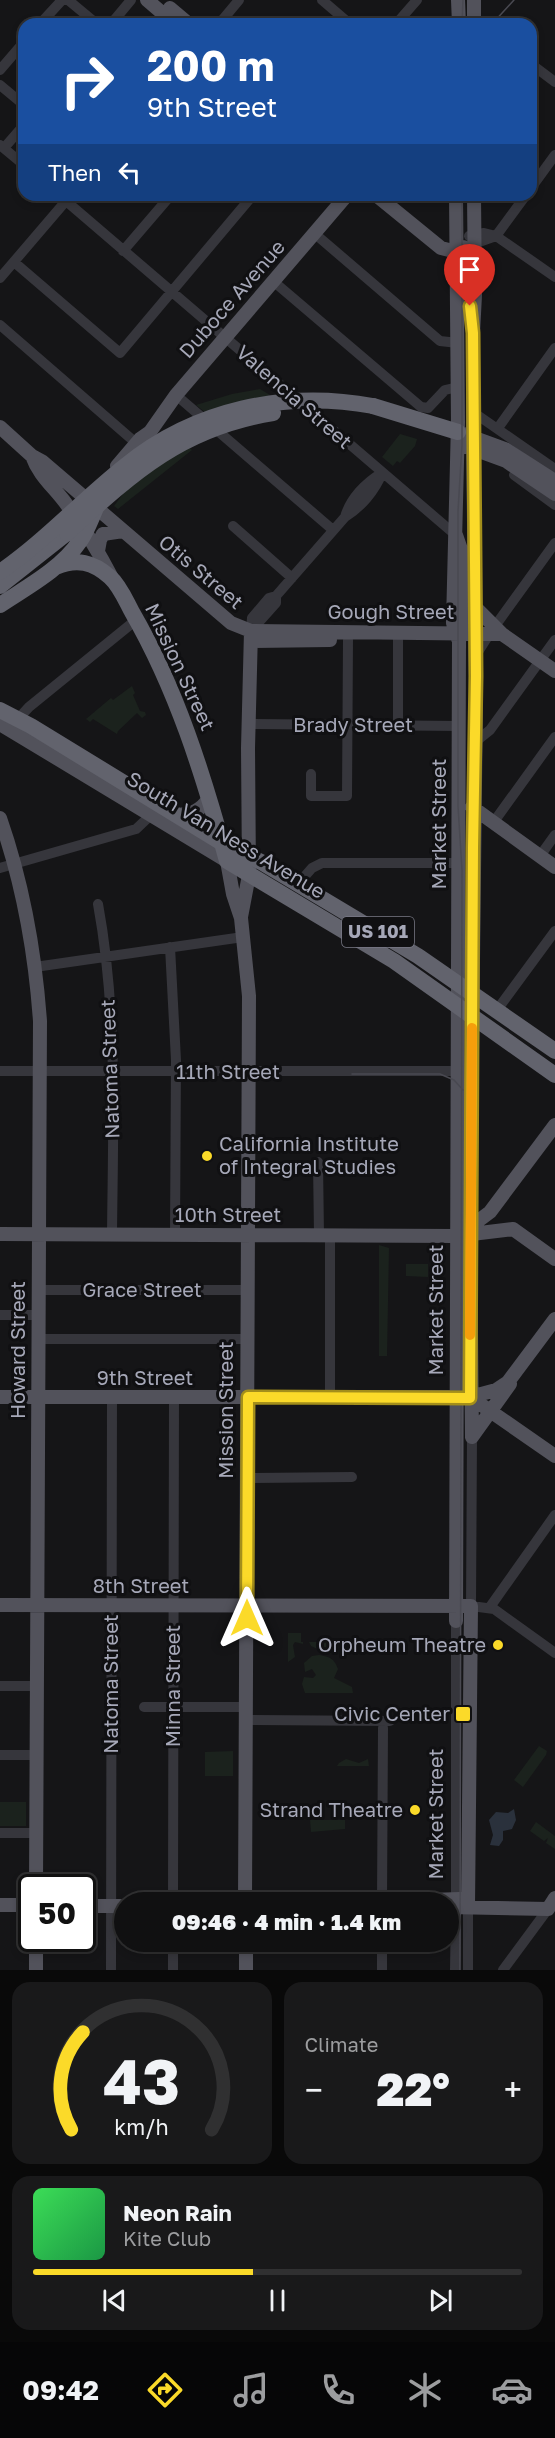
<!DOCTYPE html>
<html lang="en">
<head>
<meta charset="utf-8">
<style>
	:root { --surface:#101011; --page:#19191a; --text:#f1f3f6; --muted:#9c9d9f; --line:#303031; --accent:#fbda29 }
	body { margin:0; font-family:"Golos Text",sans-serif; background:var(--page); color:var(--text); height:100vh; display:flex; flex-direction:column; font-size:22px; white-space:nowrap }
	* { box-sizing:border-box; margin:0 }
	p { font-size:20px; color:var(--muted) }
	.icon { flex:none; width:33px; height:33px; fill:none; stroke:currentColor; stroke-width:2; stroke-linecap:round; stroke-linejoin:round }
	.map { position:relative; height:1970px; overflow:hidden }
	.sheet { display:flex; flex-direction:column; gap:12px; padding:12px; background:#090909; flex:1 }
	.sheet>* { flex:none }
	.banner { position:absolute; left:18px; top:18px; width:519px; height:183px; border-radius:18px; box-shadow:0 3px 9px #0003,0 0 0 2px var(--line); background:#1a4fa0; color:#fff; overflow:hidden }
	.speed { position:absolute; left:18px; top:1874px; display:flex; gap:12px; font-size:30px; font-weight:700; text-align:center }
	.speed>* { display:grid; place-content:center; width:78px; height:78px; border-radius:50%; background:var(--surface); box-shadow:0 3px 9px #0003,0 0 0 2px var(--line); line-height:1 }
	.speed .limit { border:3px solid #111; border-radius:9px; background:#fff; color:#111 }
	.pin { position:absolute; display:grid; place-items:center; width:51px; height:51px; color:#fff; margin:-62px -26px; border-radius:50% 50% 50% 0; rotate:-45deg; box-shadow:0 0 6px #0007 }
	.pin .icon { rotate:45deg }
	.me { position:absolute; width:66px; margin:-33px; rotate:0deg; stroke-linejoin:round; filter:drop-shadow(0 0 4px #0008) }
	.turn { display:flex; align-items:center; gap:21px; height:126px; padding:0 30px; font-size:27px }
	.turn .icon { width:78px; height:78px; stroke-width:2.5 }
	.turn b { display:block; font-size:42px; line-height:51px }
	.then { display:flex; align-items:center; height:57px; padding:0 30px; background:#0003; gap:12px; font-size:22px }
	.big { font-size:45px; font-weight:800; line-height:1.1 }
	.sheet .tile { flex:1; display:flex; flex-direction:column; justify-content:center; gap:9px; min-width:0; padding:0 21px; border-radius:18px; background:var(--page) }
	.sheet .dial { align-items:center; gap:0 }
	.dial svg { height:156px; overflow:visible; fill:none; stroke:var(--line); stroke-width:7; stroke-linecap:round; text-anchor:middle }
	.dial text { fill:var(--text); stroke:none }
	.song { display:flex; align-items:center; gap:18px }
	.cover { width:72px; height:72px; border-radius:9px; background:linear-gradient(135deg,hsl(130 70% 55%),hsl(140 70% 35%)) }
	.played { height:6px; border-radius:3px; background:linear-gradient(90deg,var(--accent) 45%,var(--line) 45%) }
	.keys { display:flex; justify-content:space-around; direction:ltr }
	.heat { display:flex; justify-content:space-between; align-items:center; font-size:33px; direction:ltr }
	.sheet .tiles { flex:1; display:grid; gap:12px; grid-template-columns:1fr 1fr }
	.tile:last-child { grid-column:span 2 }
	.trip { position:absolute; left:114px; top:1892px; width:345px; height:60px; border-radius:30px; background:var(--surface); box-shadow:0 3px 9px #0003,0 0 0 2px var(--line); font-weight:800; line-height:60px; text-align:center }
	.tab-bar { display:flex; height:96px; justify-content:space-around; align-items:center; background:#060607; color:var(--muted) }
	.tab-bar .icon { width:42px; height:42px }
	.tab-bar .on { color:var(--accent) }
	.tab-bar b { font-size:27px; color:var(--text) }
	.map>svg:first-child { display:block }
	.green { fill:#1b221d }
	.water { fill:#2a313c }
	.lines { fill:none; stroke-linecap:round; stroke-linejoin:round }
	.minor { stroke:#36363c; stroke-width:10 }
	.major { stroke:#52525b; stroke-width:14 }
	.highway { stroke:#62636d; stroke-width:16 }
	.tram { stroke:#494951; stroke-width:1.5 }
	.highway-bridge { stroke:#62636d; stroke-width:16 }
	.route-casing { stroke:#a38e1b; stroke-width:15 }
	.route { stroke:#fbda29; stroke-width:10 }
	.slow { stroke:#f59e0b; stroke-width:10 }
	.poi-dot { fill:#fbda29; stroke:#101012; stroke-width:2 }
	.labels { text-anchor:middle; stroke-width:6; stroke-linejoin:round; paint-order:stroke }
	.shield { fill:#101012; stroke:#797a86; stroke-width:1.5 }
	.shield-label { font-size:18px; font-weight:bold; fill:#a6a8b8 }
	.street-label { font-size:20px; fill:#a6a8b8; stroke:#101012 }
	.poi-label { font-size:20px; fill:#a6a8b8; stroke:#101012; text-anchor:end }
</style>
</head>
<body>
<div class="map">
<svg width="555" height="1970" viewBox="0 0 555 1970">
	<rect width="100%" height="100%" fill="#151517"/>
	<path class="green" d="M260 389 270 395 206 413 196 405 232 394Z
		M170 431 192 450 118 509 114 506Z
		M400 434 417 439 415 446 400 463 397 461 393 466 382 457Z
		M132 686 135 693 133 695 140 711 145 712 146 715 142 718 137 713 118 731 117 734 93 719 90 722 86 719 111 698 113 700Z
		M379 1245 389 1248 387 1356H379Z
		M406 1264H428V1277L406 1276Z
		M288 1633H301V1642H303V1644L295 1642 293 1645 295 1657 288 1662Z
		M309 1642H326L327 1645 342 1642 340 1653C329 1656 320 1650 311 1646Z
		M319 1655C330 1657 334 1658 338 1669L334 1678 352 1687 353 1693H305L302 1684 304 1677 313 1678 316 1675 312 1669 305 1672 304 1663 312 1656Z
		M539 1746 547 1751 546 1755 523 1787 514 1780Z
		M233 1751V1776H205V1752Z
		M346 1759 359 1763 368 1759 369 1766H337L339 1763Z
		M0 1802H26V1826H0Z
		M310 1820H345V1829L311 1832Z
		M536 1822 555 1836V1849L546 1843 548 1838 544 1841 530 1831Z"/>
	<path class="water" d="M514 1809 516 1820 512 1829 503 1831V1840L499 1846 490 1845 493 1835 489 1820 496 1812 508 1813Z"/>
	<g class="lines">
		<path class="minor" d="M68 0 97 24
			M322 0 350 24
			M40 24 62 0
			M111 24 131 0
			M219 24 239 0
			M396 24 417 0
			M531 64 555 82
			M0 70 24 42
			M0 85 24 105
			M0 145 24 165
			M4 148 24 125
			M531 188 555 155
			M59 195 458 537
			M314 233 440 341 458 343
			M469 236 484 233 496 236 555 277
			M468 246 496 236 526 195
			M123 251 171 195
			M14 262 120 353 253 195
			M0 278 71 195
			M273 281 421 407 428 408 445 390 458 387
			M0 325 136 443
			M176 395 333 530
			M473 412 555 469
			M498 428 555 348
			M514 475 555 505
			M345 517C350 499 366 482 382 473
			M233 526 292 578
			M251 631 252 618 269 598 276 596 345 517C361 507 375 491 382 473
			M251 631 276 603V596
			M476 655 490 633 555 543
			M18 719 29 707 136 620
			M248 724 459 726
			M398 725V632
			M475 742 490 730 555 640
			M311 774V796H347L348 640
			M493 823 555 737
			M540 856 555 835
			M0 868 136 829 156 810
			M298 884 312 868 322 863H459
			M98 904C118 1013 113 1125 112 1234
			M170 947 176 1060 175 1234
			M35 967 243 937
			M497 1010 555 931
			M0 1071H457
			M318 1162 319 1235
			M37 1290H248
			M0 1315H37
			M37 1339H248
			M330 1397V1235
			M472 1437 471 1606 494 1609 555 1653
			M247 1478 352 1477
			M490 1607 555 1515
			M0 1686H36
			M144 1707H247
			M247 1720 390 1721
			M0 1755H36
			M0 1833H36
			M456 1899V1621
			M173 1902 174 1397
			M382 1902 383 1728
			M173 1941V1970
			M111 1970 112 1397
			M382 1970V1941
			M455 1970 456 1907
			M468 1970V1907
			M503 1970 548 1909"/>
		<path class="major" d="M147 0 175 24
			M458 0 459 24
			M474 0V24
			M170 8 189 24
			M376 195 441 248 449 250 463 247
			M456 195 458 422 453 623 458 639
			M0 427 32 456 43 462 231 623 251 631 502 634
			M464 434 505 449 555 481
			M465 446 506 461 555 494
			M32 456C39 476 55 488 67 505 84 528 98 551 111 576
			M117 466 140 439 150 432 176 395 347 195
			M98 551 100 540 103 534 123 531
			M475 607 502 634 555 671
			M251 641 330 640
			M0 724 227 861 233 894 241 918 249 996 245 1902
			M472 807 555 867
			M177 815C191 814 201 811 209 798
			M0 818C23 884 35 951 40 1021L36 1887
			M241 917 249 875 248 748 251 631
			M466 1230 490 1212 555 1125
			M0 1234 455 1236 513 1229 555 1259
			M0 1397H470L496 1390 508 1382 555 1319
			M470 1397 555 1456
			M472 1437 470 1227 476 696 473 437V333L475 295 474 195
			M472 1437 510 1384
			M0 1605 471 1606 468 1907
			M456 1621 459 641 464 620V558L456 535
			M422 1902 430 1900 460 1899
			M0 1905H32
			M82 1906H124
			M448 1907 548 1909 555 1898
			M246 1941V1970
			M36 1970V1938"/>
		<path class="highway" d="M373 406 458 432
			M56 567C77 558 93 562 110 577 120 586 126 601 132 612 177 690 203 774 227 861L394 961 555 1075
			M0 586 67 533
			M0 605C27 587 61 569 80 541 87 531 91 519 96 508
			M0 710 31 726 222 843 261 862 418 956 555 1051"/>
		<path class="tram" d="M462 24 463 0
			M492 24 514 0
			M467 842 470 805 472 596 469 449
			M352 1074H440L454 1080 463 1090
			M460 1970 462 870 458 806V511L462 445V195"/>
		<path class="highway-bridge" d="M67 533C133 473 181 428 273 413
			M0 572C45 541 82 500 125 466 195 409 285 390 373 406"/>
	</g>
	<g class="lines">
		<g class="route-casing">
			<path id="route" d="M247 1618 248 1397 470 1398 473 848 476 676 473 333 470 306"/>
		</g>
		<use href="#route" class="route"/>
		<path class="slow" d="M470 1335 472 1028"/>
	</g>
	<g class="poi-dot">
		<circle cx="207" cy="1156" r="6"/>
		<circle cx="498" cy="1645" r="6"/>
		<rect x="455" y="1706" width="16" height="16" rx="3"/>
		<circle cx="415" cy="1810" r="6"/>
	</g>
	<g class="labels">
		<rect class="shield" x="342" y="917" width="72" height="30" rx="4.5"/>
		<g class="shield-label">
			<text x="378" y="938">US 101</text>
		</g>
		<g class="street-label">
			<text transform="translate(232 299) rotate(-49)" y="7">Duboce Avenue</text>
			<text transform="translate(294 397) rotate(41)" y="7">Valencia Street</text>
			<text transform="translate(201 572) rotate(40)" y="7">Otis Street</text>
			<text x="391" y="619">Gough Street</text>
			<text transform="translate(180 667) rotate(65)" y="7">Mission Street</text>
			<text x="353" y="732">Brady Street</text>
			<text transform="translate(439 824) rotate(-90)" y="7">Market Street</text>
			<text transform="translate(226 835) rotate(31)" y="7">South Van Ness Avenue</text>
			<text transform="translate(110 1069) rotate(-92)" y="7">Natoma Street</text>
			<text x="228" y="1079">11th Street</text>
			<text x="228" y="1222">10th Street</text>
			<text x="142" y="1297">Grace Street</text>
			<text transform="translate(436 1310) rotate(-90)" y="7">Market Street</text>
			<text transform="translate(18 1350) rotate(-90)" y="7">Howard Street</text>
			<text x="145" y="1385">9th Street</text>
			<text transform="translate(226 1410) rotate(-90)" y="7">Mission Street</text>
			<text x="141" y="1593">8th Street</text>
			<text transform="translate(111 1684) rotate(-90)" y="7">Natoma Street</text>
			<text transform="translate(173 1686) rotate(-90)" y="7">Minna Street</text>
			<text transform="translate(436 1814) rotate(-90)" y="7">Market Street</text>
		</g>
		<g class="poi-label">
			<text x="219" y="1151" text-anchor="start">California Institute<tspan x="219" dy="23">of Integral Studies</tspan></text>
			<text x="486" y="1652">Orpheum Theatre</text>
			<text x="450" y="1721">Civic Center</text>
			<text x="403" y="1817">Strand Theatre</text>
		</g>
	</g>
</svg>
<div class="speed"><div class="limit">50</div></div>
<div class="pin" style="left:470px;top:306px;background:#d93025"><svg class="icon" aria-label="arrive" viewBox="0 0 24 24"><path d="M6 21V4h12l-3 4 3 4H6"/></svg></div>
<svg class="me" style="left:247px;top:1618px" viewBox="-20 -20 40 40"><path d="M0-17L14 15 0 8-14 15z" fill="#fbda29" stroke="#fff" stroke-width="4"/></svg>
<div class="trip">09:46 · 4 min · 1.4 km</div>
<div class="banner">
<div class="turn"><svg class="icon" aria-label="right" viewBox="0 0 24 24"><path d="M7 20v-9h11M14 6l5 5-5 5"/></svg><div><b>200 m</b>9th Street</div></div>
<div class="then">Then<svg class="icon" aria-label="left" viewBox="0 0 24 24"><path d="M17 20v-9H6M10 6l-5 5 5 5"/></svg></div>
</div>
</div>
<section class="sheet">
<div class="tiles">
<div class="tile dial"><svg viewBox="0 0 100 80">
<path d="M14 69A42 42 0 1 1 86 69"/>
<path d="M14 69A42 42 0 0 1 20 19" stroke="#fbda29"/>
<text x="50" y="56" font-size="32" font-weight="700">43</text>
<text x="50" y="72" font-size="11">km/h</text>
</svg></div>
<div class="tile"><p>Climate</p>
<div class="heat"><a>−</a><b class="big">22°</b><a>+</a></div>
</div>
<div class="tile">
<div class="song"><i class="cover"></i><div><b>Neon Rain</b><p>Kite Club</p></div></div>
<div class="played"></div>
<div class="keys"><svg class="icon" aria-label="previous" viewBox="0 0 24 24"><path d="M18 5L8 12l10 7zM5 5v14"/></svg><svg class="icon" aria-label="pause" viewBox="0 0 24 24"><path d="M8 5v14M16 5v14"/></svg><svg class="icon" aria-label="next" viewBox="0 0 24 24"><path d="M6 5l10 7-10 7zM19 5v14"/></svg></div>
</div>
</div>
</section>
<nav class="tab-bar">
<b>09:42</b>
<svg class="icon on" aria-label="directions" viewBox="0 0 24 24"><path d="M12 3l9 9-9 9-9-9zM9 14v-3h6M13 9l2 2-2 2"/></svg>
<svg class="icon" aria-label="music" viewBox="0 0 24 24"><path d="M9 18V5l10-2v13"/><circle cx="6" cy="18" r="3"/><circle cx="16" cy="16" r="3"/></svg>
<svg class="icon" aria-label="phone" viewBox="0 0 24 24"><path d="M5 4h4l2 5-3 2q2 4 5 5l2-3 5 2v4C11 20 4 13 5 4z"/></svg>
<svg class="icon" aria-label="climate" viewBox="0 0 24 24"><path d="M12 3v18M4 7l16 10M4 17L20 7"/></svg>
<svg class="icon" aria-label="car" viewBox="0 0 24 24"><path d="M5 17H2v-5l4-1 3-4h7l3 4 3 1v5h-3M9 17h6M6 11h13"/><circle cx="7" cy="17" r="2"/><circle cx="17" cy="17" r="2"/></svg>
</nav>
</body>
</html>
